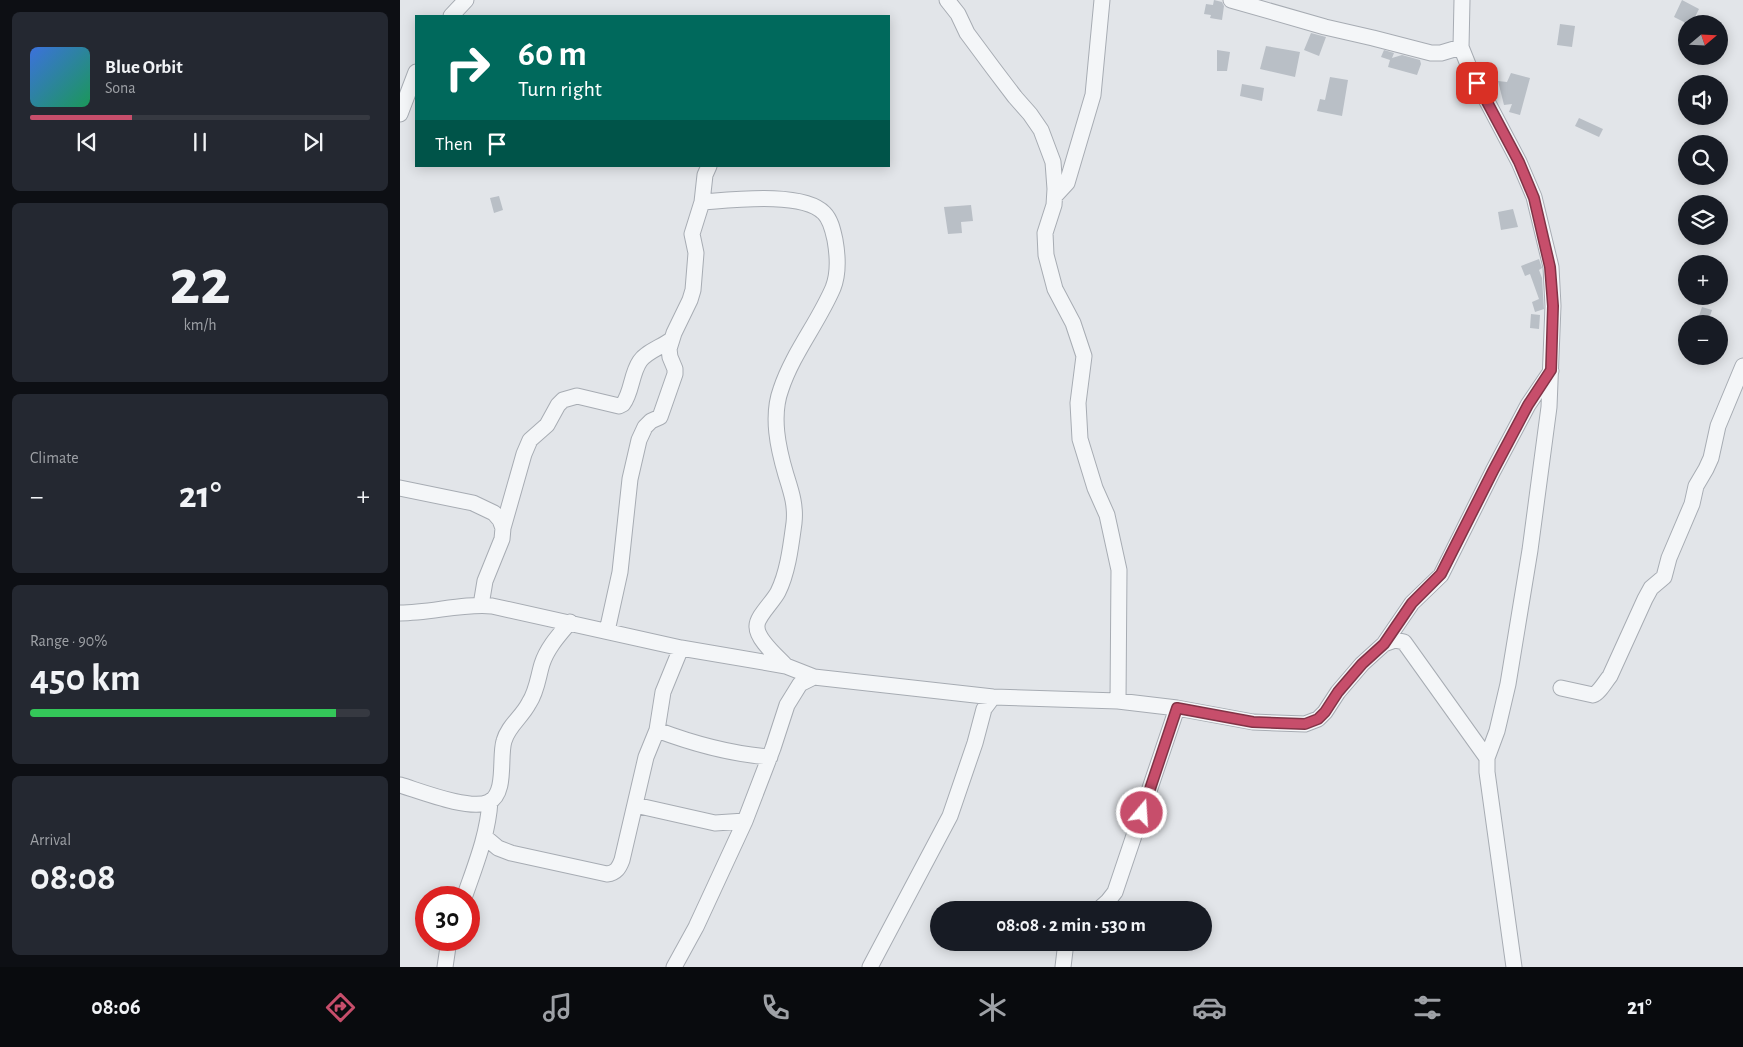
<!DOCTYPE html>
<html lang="en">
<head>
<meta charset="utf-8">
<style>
	:root { --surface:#171b24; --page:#242831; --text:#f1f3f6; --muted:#9ea1a6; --line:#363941; --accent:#c74e6b }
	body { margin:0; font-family:"Alegreya Sans",sans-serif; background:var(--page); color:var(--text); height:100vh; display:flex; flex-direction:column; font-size:19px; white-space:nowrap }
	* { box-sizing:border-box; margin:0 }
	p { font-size:16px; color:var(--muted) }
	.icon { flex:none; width:28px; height:28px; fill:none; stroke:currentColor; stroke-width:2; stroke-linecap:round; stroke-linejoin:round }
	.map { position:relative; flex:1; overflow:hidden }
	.drawer { display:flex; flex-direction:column; gap:12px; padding:12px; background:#0d0f14; width:400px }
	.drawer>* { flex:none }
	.banner { position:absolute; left:15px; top:15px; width:475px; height:152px; border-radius:0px; box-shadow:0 2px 12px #0003; background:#00695c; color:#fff; overflow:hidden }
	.needle { width:32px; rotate:71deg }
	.tools { position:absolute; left:1278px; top:15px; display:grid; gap:10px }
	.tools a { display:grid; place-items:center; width:50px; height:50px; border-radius:50%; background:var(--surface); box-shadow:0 2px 12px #0003; font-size:25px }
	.speed { position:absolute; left:15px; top:886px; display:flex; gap:10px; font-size:25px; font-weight:700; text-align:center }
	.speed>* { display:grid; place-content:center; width:65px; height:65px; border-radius:50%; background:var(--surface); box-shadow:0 2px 12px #0003; line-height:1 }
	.speed .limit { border:8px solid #d22; background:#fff; color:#111 }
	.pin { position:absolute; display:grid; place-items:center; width:42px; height:42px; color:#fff; margin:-21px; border-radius:10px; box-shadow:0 2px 8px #0006 }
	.me { position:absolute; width:55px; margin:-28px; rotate:18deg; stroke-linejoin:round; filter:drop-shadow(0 0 4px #0008) }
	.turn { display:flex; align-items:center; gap:18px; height:105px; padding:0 20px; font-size:22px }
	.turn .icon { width:65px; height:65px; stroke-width:2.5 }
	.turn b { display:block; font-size:35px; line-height:42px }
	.then { display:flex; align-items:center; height:48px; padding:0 20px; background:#0003; gap:10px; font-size:19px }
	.big { font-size:38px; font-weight:600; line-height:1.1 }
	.drawer .card { flex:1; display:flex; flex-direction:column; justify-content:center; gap:8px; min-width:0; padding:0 18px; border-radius:8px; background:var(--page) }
	.drawer .dial { align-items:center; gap:0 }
	.dial b { font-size:65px; line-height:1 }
	.song { display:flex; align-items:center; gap:15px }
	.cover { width:60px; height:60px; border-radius:8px; background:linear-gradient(135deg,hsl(220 70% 55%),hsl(150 70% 35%)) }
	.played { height:5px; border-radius:2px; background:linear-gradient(90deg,var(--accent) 30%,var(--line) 30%) }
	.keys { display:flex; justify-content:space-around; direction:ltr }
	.heat { display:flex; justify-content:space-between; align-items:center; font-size:28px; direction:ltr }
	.charge { height:8px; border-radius:4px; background:linear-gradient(90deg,#34c759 90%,var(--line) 0) }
	.trip { position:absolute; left:530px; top:901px; width:282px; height:50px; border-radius:25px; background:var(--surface); box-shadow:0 2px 12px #0003; font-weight:600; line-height:50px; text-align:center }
	.dock { display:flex; height:80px; justify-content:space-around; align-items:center; background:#090b0e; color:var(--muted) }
	.dock .icon { width:35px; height:35px }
	.dock .selected { color:var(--accent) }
	.dock b { font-size:22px; color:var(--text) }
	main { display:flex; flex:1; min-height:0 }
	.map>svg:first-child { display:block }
	.building { fill:#b9bfc6 }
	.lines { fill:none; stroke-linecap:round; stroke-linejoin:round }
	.minor-casing { stroke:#a7acb3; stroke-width:17 }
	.minor { stroke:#f4f6f8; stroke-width:15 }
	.route-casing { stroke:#813346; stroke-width:12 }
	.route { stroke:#c74e6b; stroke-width:9 }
</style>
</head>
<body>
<main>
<section class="drawer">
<div class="card">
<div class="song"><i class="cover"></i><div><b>Blue Orbit</b><p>Sona</p></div></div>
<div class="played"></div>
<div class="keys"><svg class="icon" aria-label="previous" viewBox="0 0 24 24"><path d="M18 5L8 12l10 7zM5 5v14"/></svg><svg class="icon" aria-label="pause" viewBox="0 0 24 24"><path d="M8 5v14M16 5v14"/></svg><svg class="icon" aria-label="next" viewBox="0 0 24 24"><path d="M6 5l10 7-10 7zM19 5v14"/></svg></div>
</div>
<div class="card dial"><b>22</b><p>km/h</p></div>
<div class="card"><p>Climate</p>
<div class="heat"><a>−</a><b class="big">21°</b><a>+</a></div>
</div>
<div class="card"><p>Range · 90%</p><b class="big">450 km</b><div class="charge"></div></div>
<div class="card"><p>Arrival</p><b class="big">08:08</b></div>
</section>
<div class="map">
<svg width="1343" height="967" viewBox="0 0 1343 967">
	<rect width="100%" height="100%" fill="#e2e5e9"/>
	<path class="building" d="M814 0 822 2 824 6 822 20 810 18 811 15 804 14 806 4 813 5Z
		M1282 0 1299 9 1295 17 1310 24H1288L1274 17Z
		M1160 24 1175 26 1172 47 1157 45Z
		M911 33 926 37 919 56 904 50Z
		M866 46 900 52 895 77 860 69Z
		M817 50 830 52 827 71H817Z
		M984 50 994 53 992 58 1002 55 1020 60 1021 64 1017 75 988 67 990 60 981 57Z
		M1111 73 1130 78 1120 115 1109 112 1112 104 1104 105 1098 81 1107 82Z
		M930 77 948 80 942 116 917 111 920 99 925 100Z
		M842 84 864 88 862 101 840 96Z
		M1179 118 1203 129 1199 137 1175 126Z
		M99 196 103 210 94 213 90 198Z
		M571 205 573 221 561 222 562 233 548 234 544 207Z
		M1113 209 1118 227 1101 230 1098 212Z
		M1139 259 1142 268 1139 270 1142 278 1144 309 1135 312 1132 302 1139 299 1130 274 1125 276 1121 266Z
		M1302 307 1312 310 1308 322 1298 319Z
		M1131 314 1140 315 1139 329 1130 328Z"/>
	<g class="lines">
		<g class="minor-casing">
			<path id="minor" d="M547 0 558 14 567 33 593 68 615 97 630 114 641 130 653 162 655 189 654 205 645 233 646 255 655 289 673 323 684 356 678 403 680 439 695 488 707 515 719 570 718 701
				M831 0 925 27 973 38 1031 53H1041L1061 47
				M1062 0 1061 47 1069 67 1119 162 1134 197 1151 267 1153 306 1149 407 1130 550 1108 684 1097 731 1087 758V772L1114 967
				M51 16 66 0
				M0 114 16 72
				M655 196 667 183 693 95 702 0
				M302 202C330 200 403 191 424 213 431 220 433 231 435 240 438 257 439 273 433 288 418 323 393 353 381 389 371 416 378 448 386 475 391 491 396 505 394 523 391 545 388 572 378 592 373 602 356 617 357 627 357 640 378 657 386 666
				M0 488 73 503 94 513 100 520 103 528 102 539 85 581 81 605
				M103 528 124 454 130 440 147 425 158 405 163 400 177 396 219 406 223 404C232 392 231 374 240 361 247 351 262 347 272 339
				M0 613C31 613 63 603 92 606L281 648 386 666 414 677 593 697 718 701 777 708 853 722 905 724 918 719 925 712 938 692 962 664 984 644 995 640 1004 642 1087 758
				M207 631 220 572 230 479 239 440 245 427 251 421 260 417 275 374V369L270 357 269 349 274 333 290 300 293 290 296 253 292 234 302 202 305 175 309 166
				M984 644 1012 603 1041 575 1093 471 1128 405 1151 371
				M1161 688 1193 695C1199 693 1205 682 1210 676L1245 599 1251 588 1264 577 1269 558 1292 504 1296 486 1306 469 1311 458 1318 426 1343 366
				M257 730C294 744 330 754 370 757
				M0 785C20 791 70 811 89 802 107 793 99 757 104 741 108 726 122 717 129 703 137 691 138 677 142 664 147 648 159 635 170 622
				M235 805 315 823 345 821
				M85 837 98 848 111 853 207 874C216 873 219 868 222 860L246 757 257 730 263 692 281 648
				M64 898C75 866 88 835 90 801
				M698 910 708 901 715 892 777 708
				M45 967 49 940
				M274 967 296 927 345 821 373 748 387 705 400 684 414 677
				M470 967 550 816 575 743 584 709 593 697
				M663 967 666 942"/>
		</g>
		<use href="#minor" class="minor"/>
	</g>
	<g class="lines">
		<g class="route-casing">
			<path id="route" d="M742 813 777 708 853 722 905 724 918 719 925 712 938 692 962 664 984 644 1012 603 1041 574 1093 471 1128 405 1151 370 1153 306 1150 267 1134 198 1119 162 1077 83"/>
		</g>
		<use href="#route" class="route"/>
	</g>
</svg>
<div class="tools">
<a><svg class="needle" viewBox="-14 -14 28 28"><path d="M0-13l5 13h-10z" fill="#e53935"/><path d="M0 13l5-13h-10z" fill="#9ea1a6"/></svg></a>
<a><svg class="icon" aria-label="sound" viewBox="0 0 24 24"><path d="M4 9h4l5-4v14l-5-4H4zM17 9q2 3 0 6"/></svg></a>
<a><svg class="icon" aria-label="search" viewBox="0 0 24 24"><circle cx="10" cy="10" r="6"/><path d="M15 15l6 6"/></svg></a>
<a><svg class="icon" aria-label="layers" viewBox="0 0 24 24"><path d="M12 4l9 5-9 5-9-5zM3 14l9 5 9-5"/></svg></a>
<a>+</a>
<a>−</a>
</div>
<div class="speed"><div class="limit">30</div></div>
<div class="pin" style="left:1077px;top:83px;background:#d93025"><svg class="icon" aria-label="arrive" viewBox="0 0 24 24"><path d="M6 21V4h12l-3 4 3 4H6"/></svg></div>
<svg class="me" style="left:742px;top:813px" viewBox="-20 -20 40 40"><circle r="17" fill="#c74e6b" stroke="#fff" stroke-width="3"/><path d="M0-11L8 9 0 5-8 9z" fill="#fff"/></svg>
<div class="trip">08:08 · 2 min · 530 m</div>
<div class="banner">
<div class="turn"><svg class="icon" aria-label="right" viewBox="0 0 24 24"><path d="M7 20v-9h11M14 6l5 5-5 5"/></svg><div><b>60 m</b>Turn right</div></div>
<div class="then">Then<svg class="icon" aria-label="arrive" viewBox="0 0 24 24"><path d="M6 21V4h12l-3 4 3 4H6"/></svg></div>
</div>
</div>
</main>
<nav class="dock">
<b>08:06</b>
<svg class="icon selected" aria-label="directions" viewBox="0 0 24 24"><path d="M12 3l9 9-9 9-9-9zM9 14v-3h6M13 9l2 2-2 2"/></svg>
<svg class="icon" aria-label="music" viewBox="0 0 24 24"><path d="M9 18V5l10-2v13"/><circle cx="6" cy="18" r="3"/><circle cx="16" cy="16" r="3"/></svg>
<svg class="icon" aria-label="phone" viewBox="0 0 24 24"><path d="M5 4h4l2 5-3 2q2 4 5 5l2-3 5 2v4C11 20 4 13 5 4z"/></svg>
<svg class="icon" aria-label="climate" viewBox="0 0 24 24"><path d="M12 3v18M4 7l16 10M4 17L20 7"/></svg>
<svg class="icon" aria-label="car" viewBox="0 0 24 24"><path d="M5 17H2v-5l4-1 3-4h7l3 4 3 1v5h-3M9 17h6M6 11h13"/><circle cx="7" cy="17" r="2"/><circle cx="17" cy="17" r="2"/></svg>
<svg class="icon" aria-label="filters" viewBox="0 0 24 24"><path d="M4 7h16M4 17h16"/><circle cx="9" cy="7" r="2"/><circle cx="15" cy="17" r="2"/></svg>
<b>21°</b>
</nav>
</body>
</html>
